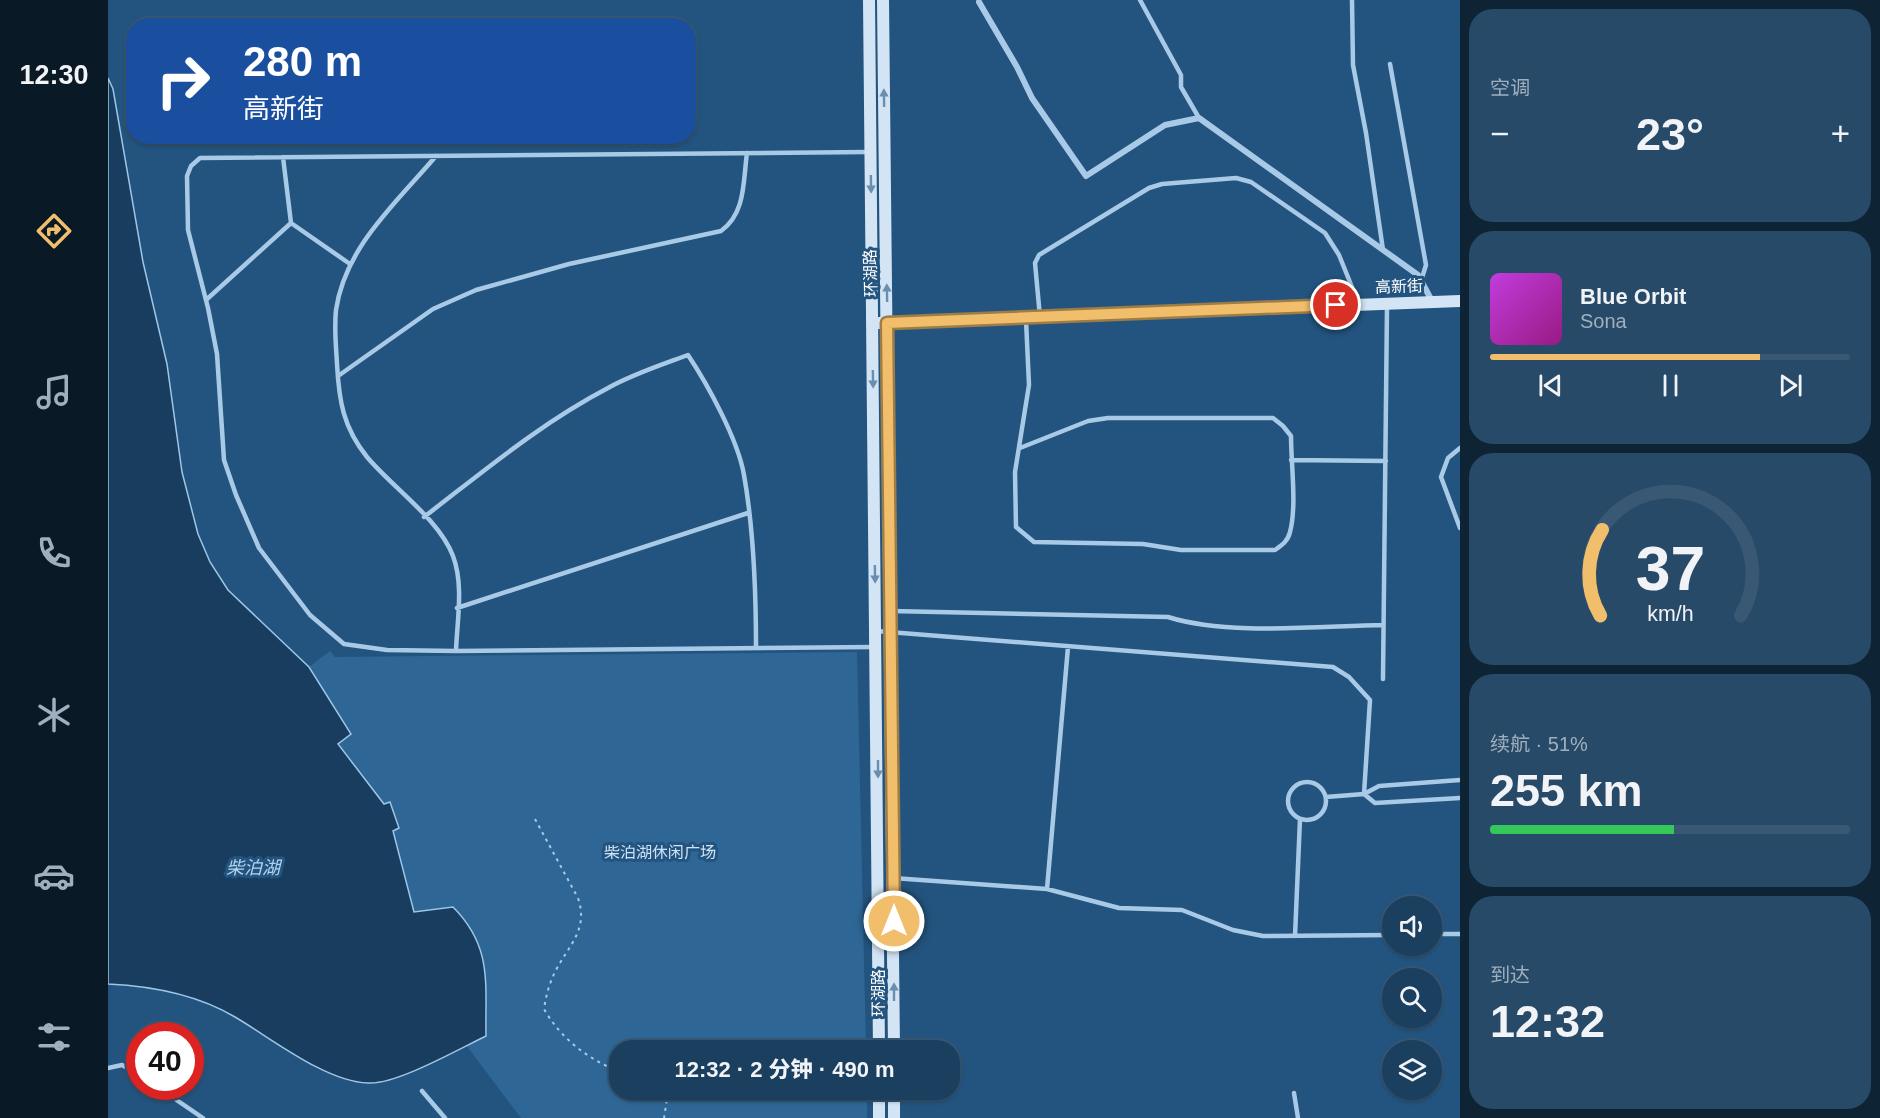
<!DOCTYPE html>
<html lang="zh">
<head>
<meta charset="utf-8">
<style>
	:root { --surface:#1a3f5f; --page:#274a68; --text:#f1f3f6; --muted:#9fafbd; --line:#385874; --accent:#f1be6c }
	body { margin:0; font-family:Helvetica,"Noto Sans SC",sans-serif; background:var(--page); color:var(--text); height:100vh; display:flex; flex-direction:column; font-size:22px; white-space:nowrap }
	* { box-sizing:border-box; margin:0 }
	p { font-size:20px; color:var(--muted) }
	.icon { flex:none; width:33px; height:33px; fill:none; stroke:currentColor; stroke-width:2; stroke-linecap:round; stroke-linejoin:round }
	.map { position:relative; flex:1; overflow:hidden }
	.details { display:flex; flex-direction:column; gap:9px; padding:9px; background:#0e2334; width:420px }
	.details>* { flex:none }
	.banner { position:absolute; left:18px; top:18px; width:570px; height:126px; border-radius:24px; box-shadow:0 2px 4px #0004,0 0 0 2px var(--line); background:#1a4fa0; color:#fff; overflow:hidden }
	.controls { position:absolute; left:1274px; top:896px; display:grid; gap:12px }
	.controls a { display:grid; place-items:center; width:60px; height:60px; border-radius:50%; background:var(--surface); box-shadow:0 2px 4px #0004,0 0 0 2px var(--line); font-size:30px }
	.speed { position:absolute; left:18px; top:1022px; display:flex; gap:12px; font-size:30px; font-weight:700; text-align:center }
	.speed>* { display:grid; place-content:center; width:78px; height:78px; border-radius:50%; background:var(--surface); box-shadow:0 2px 4px #0004,0 0 0 2px var(--line); line-height:1 }
	.speed .limit { border:9px solid #d22; background:#fff; color:#111 }
	.pin { position:absolute; display:grid; place-items:center; width:51px; height:51px; color:#fff; margin:-26px; border:3px solid #fff; border-radius:50%; box-shadow:0 2px 6px #0007 }
	.me { position:absolute; width:66px; margin:-33px; rotate:0deg; stroke-linejoin:round; filter:drop-shadow(0 0 4px #0008) }
	.turn { display:flex; align-items:center; gap:21px; height:126px; padding:0 18px; font-size:27px }
	.turn .icon { width:78px; height:78px; stroke-width:2.5 }
	.turn b { display:block; font-size:42px; line-height:51px }
	.big { font-size:45px; font-weight:800; line-height:1.1 }
	.details .widget { flex:1; display:flex; flex-direction:column; justify-content:center; gap:9px; min-width:0; padding:0 21px; border-radius:24px; background:var(--page) }
	.details .dial { align-items:center; gap:0 }
	.dial svg { height:156px; overflow:visible; fill:none; stroke:var(--line); stroke-width:7; stroke-linecap:round; text-anchor:middle }
	.dial text { fill:var(--text); stroke:none }
	.song { display:flex; align-items:center; gap:18px }
	.cover { width:72px; height:72px; border-radius:9px; background:linear-gradient(135deg,hsl(290 70% 55%),hsl(310 70% 35%)) }
	.played { height:6px; border-radius:3px; background:linear-gradient(90deg,var(--accent) 75%,var(--line) 75%) }
	.keys { display:flex; justify-content:space-around; direction:ltr }
	.heat { display:flex; justify-content:space-between; align-items:center; font-size:33px; direction:ltr }
	.charge { height:9px; border-radius:4px; background:linear-gradient(90deg,#34c759 51%,var(--line) 0) }
	.trip { position:absolute; left:501px; top:1040px; width:351px; height:60px; border-radius:24px; background:var(--surface); box-shadow:0 2px 4px #0004,0 0 0 2px var(--line); font-weight:800; line-height:60px; text-align:center }
	main { display:flex; flex:1; min-height:0 }
	.menu { display:flex; flex-direction:column; width:108px; justify-content:space-around; align-items:center; background:#0a1926; color:var(--muted) }
	.menu .icon { width:42px; height:42px }
	.menu .current { color:var(--accent) }
	.menu b { font-size:27px; color:var(--text) }
	.map>svg:first-child { display:block }
	.green { fill:#2e6796 }
	.water { fill:#183d5f; stroke:#9dc6e7; stroke-width:1.5 }
	.lines { fill:none; stroke-linecap:round; stroke-linejoin:round }
	.path { stroke:#a9cae6; stroke-width:2; stroke-dasharray:3 4.5; stroke-linecap:butt }
	.lane { stroke:#a9cae6; stroke-width:4.5 }
	.street { stroke:#a9cae6; stroke-width:6 }
	.secondary { stroke:#d3e5f5; stroke-width:12 }
	.oneway { fill:#698eae }
	.route-casing { stroke:#9d7c46; stroke-width:15 }
	.route { stroke:#f1be6c; stroke-width:10 }
	.labels { text-anchor:middle; stroke-width:6; stroke-linejoin:round; paint-order:stroke }
	.street-label { font-size:16px; fill:#fff; stroke:#23547f }
	.park-label { font-size:16px; fill:#cce2f5; stroke:#23547f }
	.water-label { font-size:18px; font-style:italic; fill:#b4d4ee; stroke:#23547f }
</style>
</head>
<body>
<main>
<nav class="menu">
<b>12:30</b>
<svg class="icon current" aria-label="directions" viewBox="0 0 24 24"><path d="M12 3l9 9-9 9-9-9zM9 14v-3h6M13 9l2 2-2 2"/></svg>
<svg class="icon" aria-label="music" viewBox="0 0 24 24"><path d="M9 18V5l10-2v13"/><circle cx="6" cy="18" r="3"/><circle cx="16" cy="16" r="3"/></svg>
<svg class="icon" aria-label="phone" viewBox="0 0 24 24"><path d="M5 4h4l2 5-3 2q2 4 5 5l2-3 5 2v4C11 20 4 13 5 4z"/></svg>
<svg class="icon" aria-label="climate" viewBox="0 0 24 24"><path d="M12 3v18M4 7l16 10M4 17L20 7"/></svg>
<svg class="icon" aria-label="car" viewBox="0 0 24 24"><path d="M5 17H2v-5l4-1 3-4h7l3 4 3 1v5h-3M9 17h6M6 11h13"/><circle cx="7" cy="17" r="2"/><circle cx="17" cy="17" r="2"/></svg>
<svg class="icon" aria-label="filters" viewBox="0 0 24 24"><path d="M4 7h16M4 17h16"/><circle cx="9" cy="7" r="2"/><circle cx="15" cy="17" r="2"/></svg>
</nav>
<div class="map">
<svg width="1352" height="1118" viewBox="0 0 1352 1118">
	<rect width="100%" height="100%" fill="#23547f"/>
	<path class="green" d="M222 651 227 657 749 652 758 1050H512V1089H759V1118H413L358 1045 378 1036 345 907 306 912 285 831 282 802 276 804 230 744 243 734 201 667Z"/>
	<path class="water" d="M0 78 5 89 35 262 59 364 74 472 90 534 102 562 120 590 201 667 243 734 230 744 276 804 282 802 291 828 285 831 306 912 345 907C385 947 377 984 378 1036 351 1049 288 1085 260 1083 218 1082 163 1038 127 1017 90 995 43 986 0 984Z"/>
	<g class="lines">
		<path class="path" d="M427 819 470 898C481 930 460 946 447 972 441 984 438 996 436 1009 453 1039 480 1059 512 1072
			M550 1089 559 1099 556 1118"/>
		<path class="lane" d="M1032 0 1073 75V87L1091 118
			M1244 0 1245 65 1258 133 1275 250
			M1282 64 1318 265 1313 281
			M760 152 92 158 83 166 79 176 80 230 100 308 109 354 116 460 128 495 151 548 202 615 236 644 279 650 348 651 765 647
			M328 156C289 202 237 247 228 310 226 328 228 346 229 364 231 401 235 427 259 457 285 488 331 519 345 556 356 585 349 621 348 651
			M175 157 183 223 242 264
			M98 300 183 223
			M932 317 927 263 931 255 1041 188 1054 184 1128 178 1143 182 1217 233 1231 255 1250 302
			M230 376 325 309 368 290 461 264 613 231C638 213 635 181 639 153
			M912 448 980 421 1000 418H1165L1175 426 1183 436C1183 464 1189 506 1182 532 1180 541 1174 545 1167 550H1073L1035 544 926 542 908 527 907 472 921 385 918 320
			M1352 448 1340 458 1333 477 1352 528
			M1183 460 1278 461
			M316 517C376 471 433 423 500 388 525 374 553 365 580 355 600 385 630 440 636 475 646 531 648 591 648 648
			M349 608 640 513
			M783 611 1060 617C1120 636 1211 626 1275 625
			M768 631 1225 667 1241 677 1262 700 1256 794
			M1275 679 1279 306
			M1180 801a19 19 0 1 1 38 0a19 19 0 1 1-38 0Z
			M1256 794 1267 803 1352 798
			M1218 797 1256 794 1271 786 1352 780
			M785 878 939 889 1011 908 1074 910 1125 930 1155 936 1284 935
			M939 889 960 647
			M1323 934H1352
			M1187 936 1192 819
			M0 1068 14 1065 32 1075
			M48 1086 95 1118
			M314 1091 337 1118
			M1186 1093 1190 1118"/>
		<path class="street" d="M871 2 909 67 924 98 978 176 1057 125 1091 118 1310 275 1324 301"/>
		<path class="secondary" d="M761 0 771 1050
			M775 0 786 1050
			M771 323 1352 301
			M771 1118V1089
			M786 1118V1089"/>
	</g>
	<defs><path id="oneway-solid" d="M-6-.8H1V-3.2L6.5 0L1 3.2V.8H-6Z" transform="scale(1.5)"/></defs>
	<g class="oneway">
		<use href="#oneway-solid" transform="translate(776 98) rotate(-91)"/>
		<use href="#oneway-solid" transform="translate(763 184) rotate(89)"/>
		<use href="#oneway-solid" transform="translate(779 293) rotate(-91)"/>
		<use href="#oneway-solid" transform="translate(765 379) rotate(89)"/>
		<use href="#oneway-solid" transform="translate(767 574) rotate(89)"/>
		<use href="#oneway-solid" transform="translate(770 769) rotate(90)"/>
		<use href="#oneway-solid" transform="translate(786 992) rotate(-90)"/>
	</g>
	<g class="lines">
		<g class="route-casing">
			<path id="route" d="M786 921 779 323 1228 305"/>
		</g>
		<use href="#route" class="route"/>
	</g>
	<g class="labels">
		<g class="street-label">
			<text transform="translate(762 273) rotate(-91)" y="6">环湖路</text>
			<text transform="translate(1291 286) rotate(-2)" y="6">高新街</text>
			<text transform="translate(770 993) rotate(-90)" y="6">环湖路</text>
		</g>
		<g class="park-label">
			<text x="552" y="858">柴泊湖休闲广场</text>
		</g>
		<g class="water-label">
			<text x="145" y="874">柴泊湖</text>
		</g>
	</g>
</svg>
<div class="controls">
<a><svg class="icon" aria-label="sound" viewBox="0 0 24 24"><path d="M4 9h4l5-4v14l-5-4H4zM17 9q2 3 0 6"/></svg></a>
<a><svg class="icon" aria-label="search" viewBox="0 0 24 24"><circle cx="10" cy="10" r="6"/><path d="M15 15l6 6"/></svg></a>
<a><svg class="icon" aria-label="layers" viewBox="0 0 24 24"><path d="M12 4l9 5-9 5-9-5zM3 14l9 5 9-5"/></svg></a>
</div>
<div class="speed"><div class="limit">40</div></div>
<div class="pin" style="left:1228px;top:305px;background:#d93025"><svg class="icon" aria-label="arrive" viewBox="0 0 24 24"><path d="M6 21V4h12l-3 4 3 4H6"/></svg></div>
<svg class="me" style="left:786px;top:921px" viewBox="-20 -20 40 40"><circle r="17" fill="#f1be6c" stroke="#fff" stroke-width="3"/><path d="M0-11L8 9 0 5-8 9z" fill="#fff"/></svg>
<div class="trip">12:32 · 2 分钟 · 490 m</div>
<div class="banner">
<div class="turn"><svg class="icon" aria-label="right" viewBox="0 0 24 24"><path d="M7 20v-9h11M14 6l5 5-5 5"/></svg><div><b>280 m</b>高新街</div></div>
</div>
</div>
<section class="details">
<div class="widget"><p>空调</p>
<div class="heat"><a>−</a><b class="big">23°</b><a>+</a></div>
</div>
<div class="widget">
<div class="song"><i class="cover"></i><div><b>Blue Orbit</b><p>Sona</p></div></div>
<div class="played"></div>
<div class="keys"><svg class="icon" aria-label="previous" viewBox="0 0 24 24"><path d="M18 5L8 12l10 7zM5 5v14"/></svg><svg class="icon" aria-label="pause" viewBox="0 0 24 24"><path d="M8 5v14M16 5v14"/></svg><svg class="icon" aria-label="next" viewBox="0 0 24 24"><path d="M6 5l10 7-10 7zM19 5v14"/></svg></div>
</div>
<div class="widget dial"><svg viewBox="0 0 100 80">
<path d="M14 69A42 42 0 1 1 86 69"/>
<path d="M14 69A42 42 0 0 1 15 25" stroke="#f1be6c"/>
<text x="50" y="56" font-size="32" font-weight="700">37</text>
<text x="50" y="72" font-size="11">km/h</text>
</svg></div>
<div class="widget"><p>续航 · 51%</p><b class="big">255 km</b><div class="charge"></div></div>
<div class="widget"><p>到达</p><b class="big">12:32</b></div>
</section>
</main>
</body>
</html>
